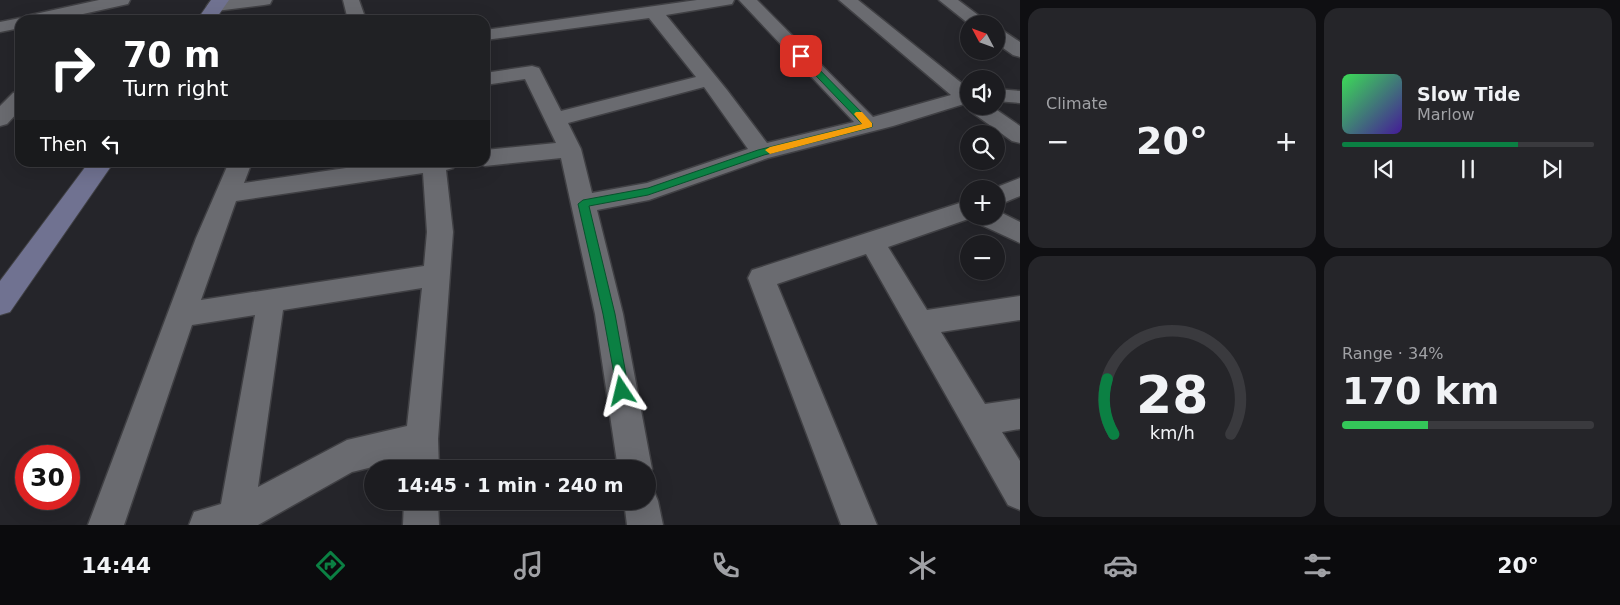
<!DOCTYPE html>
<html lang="en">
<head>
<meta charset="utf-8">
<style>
	:root { --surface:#1c1c20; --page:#252529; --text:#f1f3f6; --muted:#a0a1a5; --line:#3a3a3e; --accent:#0b8043 }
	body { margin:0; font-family:"DejaVu Sans",sans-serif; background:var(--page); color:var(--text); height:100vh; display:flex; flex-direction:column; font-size:19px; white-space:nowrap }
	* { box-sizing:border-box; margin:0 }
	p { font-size:16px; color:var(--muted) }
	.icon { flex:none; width:28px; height:28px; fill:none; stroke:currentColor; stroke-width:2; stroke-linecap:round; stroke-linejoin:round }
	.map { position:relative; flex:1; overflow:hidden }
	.sheet { display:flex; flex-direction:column; gap:8px; padding:8px; background:#0f0f12; width:600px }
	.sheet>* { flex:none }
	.hud { position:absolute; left:15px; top:15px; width:475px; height:152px; border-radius:15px; box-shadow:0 5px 20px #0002,0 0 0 1px var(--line); background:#202124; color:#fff; overflow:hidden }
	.needle { width:32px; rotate:311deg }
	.buttons { position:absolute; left:960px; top:15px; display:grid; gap:10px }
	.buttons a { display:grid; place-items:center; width:45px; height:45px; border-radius:50%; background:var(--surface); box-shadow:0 5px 20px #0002,0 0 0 1px var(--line); font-size:25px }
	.speed { position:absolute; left:15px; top:445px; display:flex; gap:10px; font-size:25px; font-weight:700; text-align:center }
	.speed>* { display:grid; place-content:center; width:65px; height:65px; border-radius:50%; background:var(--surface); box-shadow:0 5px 20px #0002,0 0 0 1px var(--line); line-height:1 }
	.speed .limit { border:8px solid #d22; background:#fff; color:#111 }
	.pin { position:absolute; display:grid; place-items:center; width:42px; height:42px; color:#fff; margin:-21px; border-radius:10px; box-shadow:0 2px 8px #0006 }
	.me { position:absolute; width:55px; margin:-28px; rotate:350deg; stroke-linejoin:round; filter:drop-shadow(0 0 4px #0008) }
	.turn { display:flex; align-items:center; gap:18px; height:105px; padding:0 25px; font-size:22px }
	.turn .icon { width:65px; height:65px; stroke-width:2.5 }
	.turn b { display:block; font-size:35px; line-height:42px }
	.then { display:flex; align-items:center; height:48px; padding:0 25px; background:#0003; gap:10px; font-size:19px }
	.big { font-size:38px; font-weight:600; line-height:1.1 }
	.sheet .card { flex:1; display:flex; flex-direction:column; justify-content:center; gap:8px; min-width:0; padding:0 18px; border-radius:15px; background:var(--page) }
	.sheet .dial { align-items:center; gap:0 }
	.dial svg { height:130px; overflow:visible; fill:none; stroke:var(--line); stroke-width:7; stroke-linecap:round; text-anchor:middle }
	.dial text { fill:var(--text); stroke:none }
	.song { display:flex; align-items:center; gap:15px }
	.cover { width:60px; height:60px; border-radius:8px; background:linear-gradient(135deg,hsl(130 70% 55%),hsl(260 70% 35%)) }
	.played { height:5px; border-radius:2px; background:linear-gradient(90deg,var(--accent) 70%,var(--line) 70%) }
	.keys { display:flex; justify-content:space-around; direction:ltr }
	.heat { display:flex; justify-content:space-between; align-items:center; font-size:28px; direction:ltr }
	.charge { height:8px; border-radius:4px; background:linear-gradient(90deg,#34c759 34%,var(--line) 0) }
	.sheet .tiles { flex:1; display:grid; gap:8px; grid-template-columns:repeat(2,1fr) }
	.trip { position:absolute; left:364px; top:460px; width:292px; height:50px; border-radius:25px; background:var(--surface); box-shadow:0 5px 20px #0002,0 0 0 1px var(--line); font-weight:600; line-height:50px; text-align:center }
	.dock { display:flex; height:80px; justify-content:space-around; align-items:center; background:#0b0b0d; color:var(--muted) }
	.dock .icon { width:35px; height:35px }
	.dock .active { color:var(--accent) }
	.dock b { font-size:22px; color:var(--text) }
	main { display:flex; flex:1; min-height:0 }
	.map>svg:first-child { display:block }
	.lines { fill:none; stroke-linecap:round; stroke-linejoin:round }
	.street-casing { stroke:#404044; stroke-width:3 }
	.secondary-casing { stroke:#404044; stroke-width:2 }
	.street { fill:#6a6b70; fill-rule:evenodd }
	.secondary { fill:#707291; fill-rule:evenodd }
	.route { fill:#0b8043; stroke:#07532c }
	.slow { fill:#f59e0b }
</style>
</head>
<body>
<main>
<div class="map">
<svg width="1020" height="525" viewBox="0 0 1020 525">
	<rect width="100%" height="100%" fill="#25252a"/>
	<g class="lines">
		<g class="street-casing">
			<path id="street" d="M99 0H130L128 4 56 20H20V28L0 32V22L20 18 24 19 26 16Z
				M223 0H272L270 4 264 5 216 11 210 10 207 6 210 2Z
				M343 0H359L366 20H348Z
				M697 0H734L732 4 666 15 727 90 767 143 854 122 739 0H757L873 117 951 95 839 0H858L969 89V106H991L1020 126V143L1012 141 970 111 967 105 964 104 893 126 768 158 649 200 597 210 623 314 652 469 648 479V469H618L595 314 561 158 485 166 476 162H485V150L556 143 525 79 485 85V73L532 66 539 68 561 111 696 77 649 18 485 40V30ZM704 87 748 149 647 183 592 193 581 149 568 123Z
				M939 0H958L990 24H969Z
				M996 29 1002 30 1020 42V57L1013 55 996 43Z
				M996 89 1020 91V103L996 101Z
				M20 91V110L7 124 0 126V106L13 93Z
				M229 162H252L244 183 387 162H456L453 168 446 170 453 232 438 439 439 469H405V459L352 472 258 525H189L194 512 221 504 255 315 192 325 124 525H88L196 238ZM423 173 427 232 424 266 201 300 236 201ZM422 288 407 426 347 440 258 487 283 310Z
				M1020 178V196L996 206V189H992Z
				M969 200V216H996V210L1020 222V243L977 223 974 217 888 247 927 310 1020 296V320L941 332 985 404 1020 399V429L1002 432 1020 461V510L1008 505 866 254 777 284 877 525H841L748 278 752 270Z
				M648 486 653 489 658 501 663 525H627L624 501H648Z
				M404 501H438L439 525H403Z"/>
		</g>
		<g class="secondary-casing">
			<path id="secondary" d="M211 0H229L215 20H197Z
				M89 162H114L10 312 0 315V281Z"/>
		</g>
		<use href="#street" class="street"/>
		<use href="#secondary" class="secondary"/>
	</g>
	<path class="route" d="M798 54H804L872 123V127L764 155 648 195 589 206 615 314 629 391 627 396 622 398 618 396 603 314 578 204 583 200 648 188 758 150 862 124 798 57Z"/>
	<path class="slow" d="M856 112H862L872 123V127L770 154 765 150 770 147 862 124 854 114Z"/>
</svg>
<div class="buttons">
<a><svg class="needle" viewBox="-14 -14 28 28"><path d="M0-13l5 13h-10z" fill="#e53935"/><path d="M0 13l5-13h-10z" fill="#a0a1a5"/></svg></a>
<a><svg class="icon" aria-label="sound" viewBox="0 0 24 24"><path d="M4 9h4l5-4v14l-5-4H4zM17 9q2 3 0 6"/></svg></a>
<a><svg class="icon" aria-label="search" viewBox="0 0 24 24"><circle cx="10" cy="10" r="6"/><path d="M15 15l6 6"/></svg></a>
<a>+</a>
<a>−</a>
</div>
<div class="speed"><div class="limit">30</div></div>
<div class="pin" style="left:801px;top:56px;background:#d93025"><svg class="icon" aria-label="arrive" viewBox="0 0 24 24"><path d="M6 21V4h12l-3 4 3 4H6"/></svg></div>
<svg class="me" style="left:622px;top:391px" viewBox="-20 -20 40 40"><path d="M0-17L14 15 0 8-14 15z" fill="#0b8043" stroke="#fff" stroke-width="4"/></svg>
<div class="trip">14:45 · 1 min · 240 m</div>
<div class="hud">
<div class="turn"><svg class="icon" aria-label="right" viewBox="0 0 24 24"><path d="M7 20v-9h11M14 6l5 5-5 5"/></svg><div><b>70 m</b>Turn right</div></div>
<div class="then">Then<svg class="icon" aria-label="left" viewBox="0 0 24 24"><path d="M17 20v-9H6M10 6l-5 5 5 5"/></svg></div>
</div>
</div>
<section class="sheet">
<div class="tiles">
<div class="card"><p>Climate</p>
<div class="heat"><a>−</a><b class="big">20°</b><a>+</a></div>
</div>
<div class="card">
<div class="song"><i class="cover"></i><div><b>Slow Tide</b><p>Marlow</p></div></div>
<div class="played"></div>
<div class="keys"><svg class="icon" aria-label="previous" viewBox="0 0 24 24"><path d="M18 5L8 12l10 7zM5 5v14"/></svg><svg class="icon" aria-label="pause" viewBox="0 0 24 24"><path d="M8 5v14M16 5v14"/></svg><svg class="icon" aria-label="next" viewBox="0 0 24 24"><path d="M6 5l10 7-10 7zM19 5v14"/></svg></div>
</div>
<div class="card dial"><svg viewBox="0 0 100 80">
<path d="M14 69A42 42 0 1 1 86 69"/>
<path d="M14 69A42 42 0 0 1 10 35" stroke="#0b8043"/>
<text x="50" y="56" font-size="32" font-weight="700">28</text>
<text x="50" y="72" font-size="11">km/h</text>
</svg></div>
<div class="card"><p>Range · 34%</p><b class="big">170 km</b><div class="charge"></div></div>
</div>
</section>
</main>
<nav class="dock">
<b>14:44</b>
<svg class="icon active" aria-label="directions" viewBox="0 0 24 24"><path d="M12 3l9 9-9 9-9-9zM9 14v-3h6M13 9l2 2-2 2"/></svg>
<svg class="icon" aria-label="music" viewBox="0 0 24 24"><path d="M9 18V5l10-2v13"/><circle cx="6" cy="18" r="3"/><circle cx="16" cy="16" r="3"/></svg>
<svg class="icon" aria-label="phone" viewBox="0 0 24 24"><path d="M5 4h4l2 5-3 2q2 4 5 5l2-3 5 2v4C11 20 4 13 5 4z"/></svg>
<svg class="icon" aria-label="climate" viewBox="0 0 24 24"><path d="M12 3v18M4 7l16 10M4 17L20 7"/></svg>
<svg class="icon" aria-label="car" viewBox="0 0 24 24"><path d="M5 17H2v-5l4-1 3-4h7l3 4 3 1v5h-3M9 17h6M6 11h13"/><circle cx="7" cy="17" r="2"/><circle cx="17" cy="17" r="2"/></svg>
<svg class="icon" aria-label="filters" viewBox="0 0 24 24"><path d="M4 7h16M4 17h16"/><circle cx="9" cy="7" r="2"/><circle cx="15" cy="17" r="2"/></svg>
<b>20°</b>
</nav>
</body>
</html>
